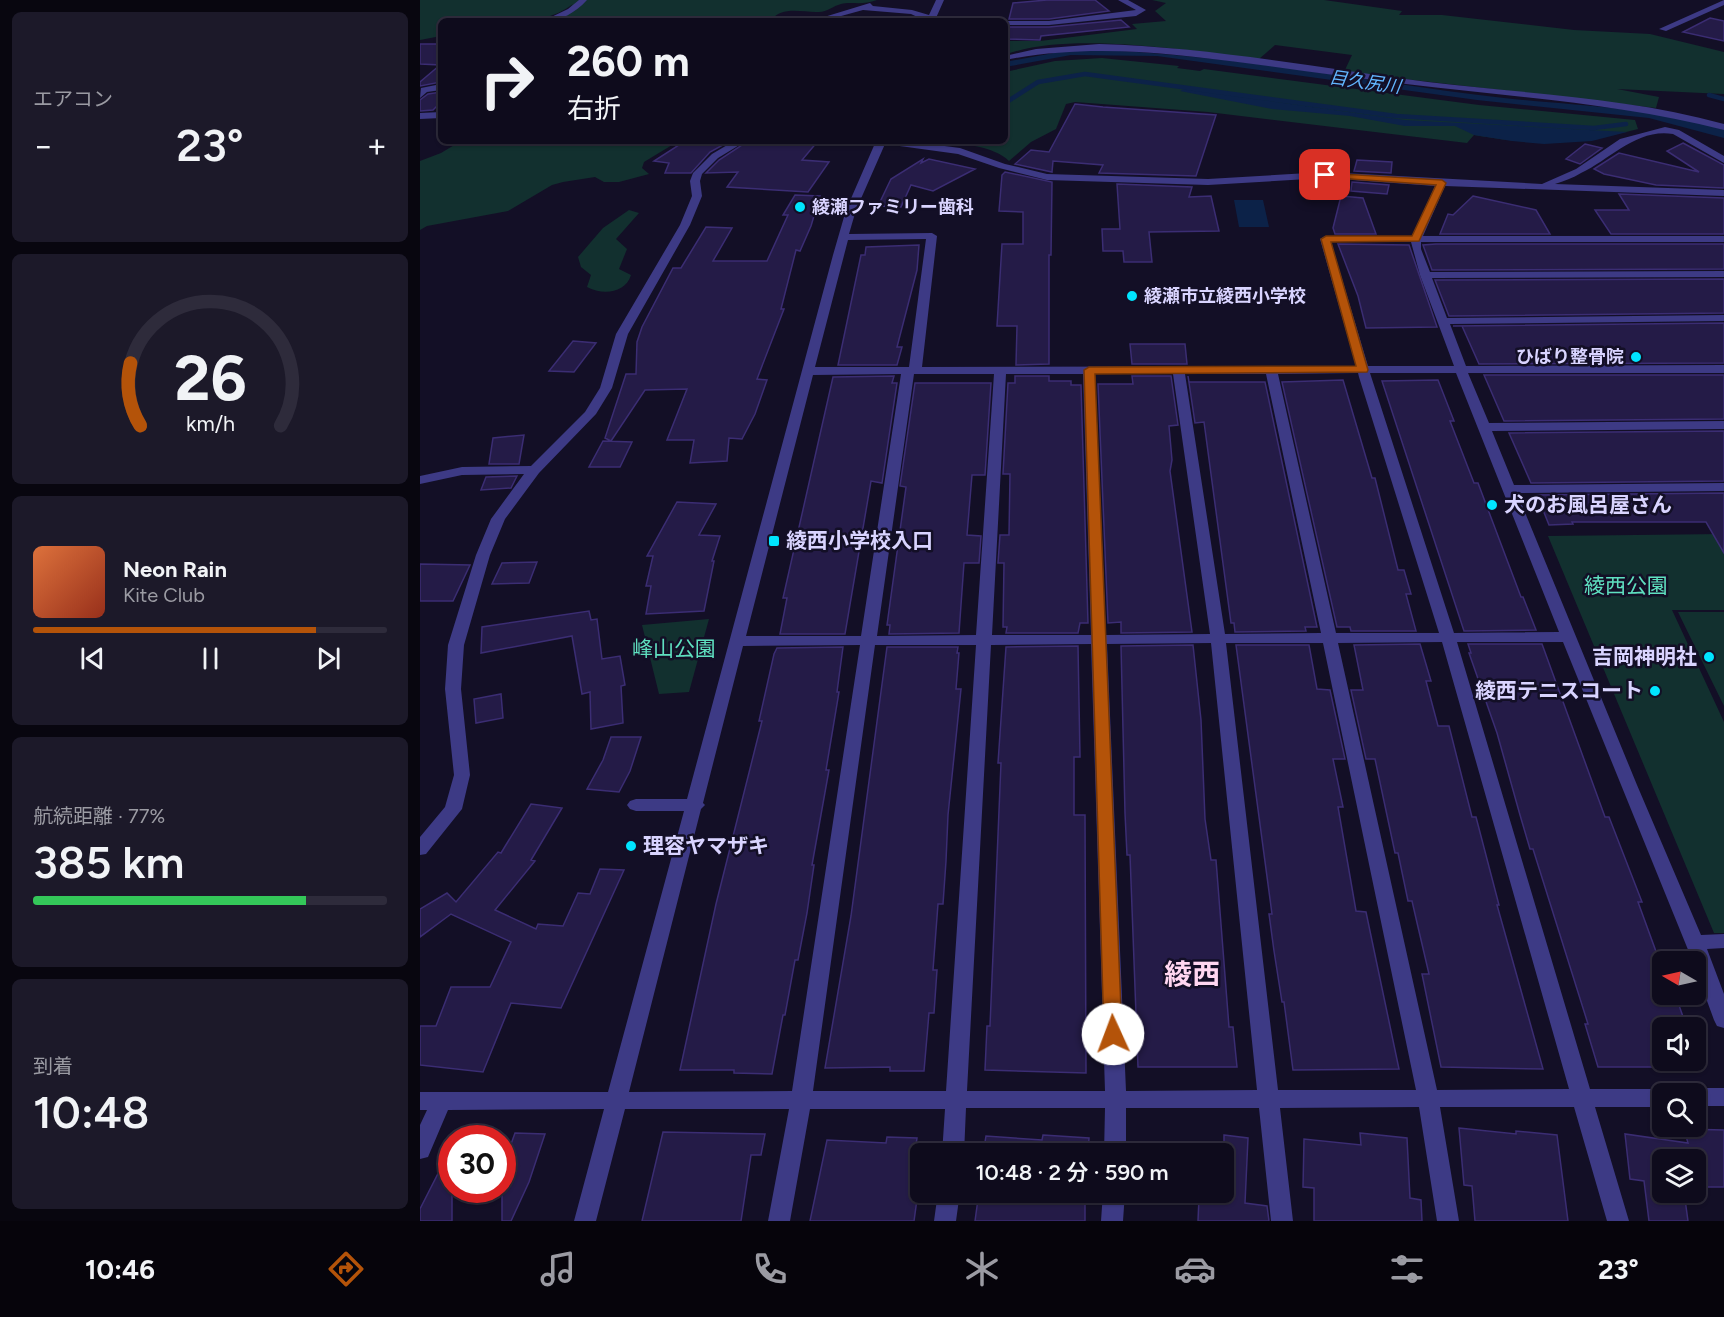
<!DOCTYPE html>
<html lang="ja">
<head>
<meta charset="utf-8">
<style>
	:root { --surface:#0e0b1c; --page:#1c1929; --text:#f1f3f6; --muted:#9b9ba3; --line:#2e2b3b; --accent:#b45309 }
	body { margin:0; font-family:Figtree,"Noto Sans JP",sans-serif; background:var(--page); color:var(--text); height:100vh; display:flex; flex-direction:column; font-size:22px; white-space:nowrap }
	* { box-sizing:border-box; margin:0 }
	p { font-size:20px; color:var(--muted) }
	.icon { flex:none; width:33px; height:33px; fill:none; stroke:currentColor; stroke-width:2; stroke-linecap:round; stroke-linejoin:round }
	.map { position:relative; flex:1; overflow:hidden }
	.sheet { display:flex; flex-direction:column; gap:12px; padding:12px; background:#08060f; width:420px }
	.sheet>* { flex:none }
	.top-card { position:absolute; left:18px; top:18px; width:570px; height:126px; border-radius:9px; box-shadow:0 2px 4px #0004,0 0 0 2px var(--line); background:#0e0b1c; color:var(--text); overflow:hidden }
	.needle { width:39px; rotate:279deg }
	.buttons { position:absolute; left:1232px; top:951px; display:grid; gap:12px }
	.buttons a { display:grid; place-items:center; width:54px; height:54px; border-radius:9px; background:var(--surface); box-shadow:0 2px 4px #0004,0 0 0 2px var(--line); font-size:30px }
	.speed { position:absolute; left:18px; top:1125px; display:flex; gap:12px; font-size:30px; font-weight:700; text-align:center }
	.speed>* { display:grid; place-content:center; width:78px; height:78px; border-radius:50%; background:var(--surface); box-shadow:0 2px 4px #0004,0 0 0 2px var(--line); line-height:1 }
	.speed .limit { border:9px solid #d22; background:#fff; color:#111 }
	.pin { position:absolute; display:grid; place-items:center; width:51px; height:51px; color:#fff; margin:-26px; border-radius:12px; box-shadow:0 3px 9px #0006 }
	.me { position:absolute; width:66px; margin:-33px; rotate:358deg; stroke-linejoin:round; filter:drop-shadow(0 0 4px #0008) }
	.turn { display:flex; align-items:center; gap:21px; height:126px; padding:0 30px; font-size:27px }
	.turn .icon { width:78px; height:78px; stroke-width:2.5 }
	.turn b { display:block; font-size:42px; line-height:51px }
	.big { font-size:45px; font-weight:600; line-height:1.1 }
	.sheet .widget { flex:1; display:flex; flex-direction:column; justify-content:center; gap:9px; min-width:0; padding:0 21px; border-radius:9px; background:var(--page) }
	.sheet .dial { align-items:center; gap:0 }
	.dial svg { height:156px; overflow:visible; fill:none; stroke:var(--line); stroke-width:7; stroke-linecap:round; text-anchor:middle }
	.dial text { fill:var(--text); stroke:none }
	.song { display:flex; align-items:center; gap:18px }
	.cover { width:72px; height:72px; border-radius:9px; background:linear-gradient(135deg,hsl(20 70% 55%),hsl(10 70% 35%)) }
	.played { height:6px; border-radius:3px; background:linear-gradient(90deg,var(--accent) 80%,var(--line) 80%) }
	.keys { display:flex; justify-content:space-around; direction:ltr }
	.heat { display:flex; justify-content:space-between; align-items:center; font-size:33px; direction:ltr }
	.charge { height:9px; border-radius:4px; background:linear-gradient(90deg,#34c759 77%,var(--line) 0) }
	.trip { position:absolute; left:490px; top:1143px; width:324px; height:60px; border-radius:9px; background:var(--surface); box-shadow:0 2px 4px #0004,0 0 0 2px var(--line); font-weight:600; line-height:60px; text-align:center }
	.menu { display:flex; height:96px; justify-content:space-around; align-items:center; background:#06040b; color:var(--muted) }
	.menu .icon { width:42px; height:42px }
	.menu .current { color:var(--accent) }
	.menu b { font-size:27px; color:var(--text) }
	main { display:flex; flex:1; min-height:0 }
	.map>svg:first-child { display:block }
	.green { fill:#12302f }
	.water { fill:#0c2248 }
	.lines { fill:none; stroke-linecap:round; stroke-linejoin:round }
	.stream { stroke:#0c2248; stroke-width:4.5 }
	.building { fill:#241b47; stroke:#3b2d73; stroke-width:1.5 }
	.minor { fill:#3d3a85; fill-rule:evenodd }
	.route { fill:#b45309; stroke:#753606; stroke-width:1.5 }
	.poi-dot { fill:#00e5ff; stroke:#130f26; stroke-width:2 }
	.labels { text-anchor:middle; stroke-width:5; stroke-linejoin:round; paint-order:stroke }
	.far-water-label { font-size:18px; font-style:italic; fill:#62b6ff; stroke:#130f26 }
	.far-poi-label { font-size:18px; font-weight:bold; fill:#d9d4ff; stroke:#130f26; text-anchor:start }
	.poi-label { font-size:21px; font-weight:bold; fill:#d9d4ff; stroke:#130f26; text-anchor:start }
	.park-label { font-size:21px; fill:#5fe0c0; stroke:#130f26 }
	.near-quarter-label { font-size:28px; font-weight:bold; fill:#ffd6f0; stroke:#130f26 }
</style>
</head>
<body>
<main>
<section class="sheet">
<div class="widget"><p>エアコン</p>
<div class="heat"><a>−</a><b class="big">23°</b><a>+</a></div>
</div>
<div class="widget dial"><svg viewBox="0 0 100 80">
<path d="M14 69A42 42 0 1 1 86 69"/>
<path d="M14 69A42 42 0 0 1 9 37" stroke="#b45309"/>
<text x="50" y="56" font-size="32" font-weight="700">26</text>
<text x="50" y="72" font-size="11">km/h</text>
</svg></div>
<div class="widget">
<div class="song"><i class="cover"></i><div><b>Neon Rain</b><p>Kite Club</p></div></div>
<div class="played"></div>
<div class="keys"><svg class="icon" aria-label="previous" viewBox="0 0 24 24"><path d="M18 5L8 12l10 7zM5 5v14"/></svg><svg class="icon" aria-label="pause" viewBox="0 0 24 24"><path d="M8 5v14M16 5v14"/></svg><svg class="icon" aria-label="next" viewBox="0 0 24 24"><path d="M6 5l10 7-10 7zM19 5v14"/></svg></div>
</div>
<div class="widget"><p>航続距離 · 77%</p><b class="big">385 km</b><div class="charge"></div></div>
<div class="widget"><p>到着</p><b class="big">10:48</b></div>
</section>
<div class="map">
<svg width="1304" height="1221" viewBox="0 0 1304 1221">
	<rect width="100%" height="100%" fill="#130f26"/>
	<path class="green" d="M0 0H457C441 6 431 1 421 4 413 6 407 12 399 12 384 13 361 5 351 21L143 20 144 14 153 4C118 31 64 21 21 21V36L0 40Z
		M732 0H904L982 11 979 15H1022L1154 30 1230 34 1304 52V94L1197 89 1239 97 1236 108 924 72 932 55 855 45 839 59C772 51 646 30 585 55V41H620L717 29 712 24 746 21 735 11 746 3Z
		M682 58 759 66 757 68 780 71 784 69 1059 105 1215 120 1218 129C1154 146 1119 146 1054 135L1047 143 788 112 655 102 646 104 636 129 611 142 589 161C574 146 542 144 522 141H585V72L635 61Z
		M41 141H257V142L224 162 222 168 229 174 199 182H184L175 177 143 182 132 185 88 211 7 226 0 230V161L21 153Z
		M209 210 219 213 196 239 207 249 199 269 211 275C205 294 182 295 167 287L171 275 161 267 158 257 183 228Z
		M1304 534V610H1252L1304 722V933H1294L1128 536Z
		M1258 612H1304V706Z
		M289 619 269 692 239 694 222 625Z"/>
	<path class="water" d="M672 50C810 54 947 82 1084 98 1158 106 1233 107 1304 130V138L1229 118 1057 100 737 56 651 55 585 67V62L639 52Z
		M764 89 985 120 1207 132 1172 141 1124 144 1092 141 1054 135 1035 126H985L930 116 852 109 760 91Z
		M814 200H843L849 227H819Z"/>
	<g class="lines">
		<path class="stream" d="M1289 95 1304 99
			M585 103 618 82 665 74 976 116 1174 128 1206 124"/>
	</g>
	<path class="building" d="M627 0H675L689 11 629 19H589L593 3Z
		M1290 18 1304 21V41L1263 32Z
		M701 20 709 27 621 36 620 40 585 39 587 27H629Z
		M0 44H21V82L0 86V82L20 65 0 64Z
		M21 92V102L13 110 0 111V100L8 94Z
		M655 104 683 107 796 115 776 176 679 173 683 165 633 161 632 172 595 164 611 150 629 152Z
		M265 141H310L290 152 271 173H245L249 163 234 161Z
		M328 141H398L382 160 409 162 388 192 307 187 318 172 286 173 299 160Z
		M1263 143 1304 165V188L1236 185 1184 174 1174 169 1199 153 1279 172 1247 151Z
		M1165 144 1182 148 1160 164 1146 159Z
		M503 159 501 163 509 159 555 169 513 191 491 185 481 207 458 206 471 179Z
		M937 160 972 162 971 173 934 171Z
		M585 172 632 182 631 255H629V364L596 365 597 326H577L582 244H603V212L579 211 582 175Z
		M932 182 969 185 967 194 931 191Z
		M697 184 772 187 769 197 791 196 799 231 729 232 732 262H704L703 251H683L682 229H700Z
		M1199 194 1304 198V234H1191L1175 210H1209Z
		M375 195 400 196 391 226 380 251 376 250 361 309H364L337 379 347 380 335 414 322 439 309 438 307 461 270 463 274 440H247L267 389 225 390 191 441 185 438 206 374H216L217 342 222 327 253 268H261L286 227 312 228 293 261H347L368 215H363Z
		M921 196 943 198 956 234H915L913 228Z
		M1053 196 1116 210 1130 234H1020L1028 214 1033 215Z
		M918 244 989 245 1017 327 946 328 938 296Z
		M1016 244H1304V269L1012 270 1003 245Z
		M499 245 497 270 477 347H482L477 365H418L441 255H445L446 247Z
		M1304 279V313L1029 316 1015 280Z
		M1304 323V363L1059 364 1042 326H1033Z
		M153 341 176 343 154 372 129 371Z
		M710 344H765L767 364H712Z
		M1064 375H1304V419L1084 421Z
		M474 376 472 383H477L462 483 451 481 425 634H360L367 598H363L413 377Z
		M595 376H629V381H651V385H661L668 623H660L658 633H586L587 627H583L584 563H578L580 535H589L590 474H583L588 383H595Z
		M712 376H751L758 425 749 426 752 460 750 471 772 632 701 633V622L688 623 678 384H713Z
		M768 376 769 382H845L897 627H885L886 631 815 632 814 623H811L784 422 775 423Z
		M923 380 952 478H955L978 570H984L991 594H986L996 631H931L930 627H917L862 382Z
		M1018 380 1034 421H1030L1054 483H1058L1101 597H1103L1116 630 1044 631 962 381Z
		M495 383H571L565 475H552L547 535 561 536 559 563H544L539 633 469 634 470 625H467L486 487 480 486Z
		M1304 431V481L1111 483 1089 433Z
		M104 435 99 464H69L73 438Z
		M183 441 212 442 200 467H169Z
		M97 476 91 488 61 490 66 477Z
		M1304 493V553L1286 522H1152L1153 524 1129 525 1117 495Z
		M257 502 296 504 279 535 300 536 292 561H294L284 611 226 614 231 586H226L233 556H227Z
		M117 562 109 583 72 584 82 563Z
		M0 564 50 565 33 601H0Z
		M169 611 171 620 177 619 182 659 200 656 205 685 201 686 203 723 171 729 170 692 162 694 152 636 61 653 62 627Z
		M1000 644 1011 681H1006L1018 726H1029L1052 817H1056L1079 905H1077L1123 1069 1021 1067 1002 974H1009L998 927 992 901H988L978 853H975L955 759H946L931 690H943L934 645Z
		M1048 644H1122L1185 817H1189L1222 902H1218L1242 968V994H1255L1267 1028H1242V1060H1275V1048L1282 1067H1178L1165 1024H1168L1113 849H1110L1100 815 1077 733 1049 653H1051Z
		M773 645 781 720 785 819 791 860H796L809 1027H813L817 1067H718L710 855H707L705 813 701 646Z
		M816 645H889L897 689 910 690 925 759H913L923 807H918L936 911 946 912 979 1069 873 1070 864 1002H862L854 951 849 914H852Z
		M658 646 660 757H654V815H665L666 1073 565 1070 567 1026H570L581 763H578L586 647Z
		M423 647 417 692H419L406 770H409L392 865H394L387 913 378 960H375L365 1015H363L352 1074 314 1073V1070H260L296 904 342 721H339L354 654 357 648Z
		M467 647H538L537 653H539L536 689H541L528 815 526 861 523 904H518L513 970H517L514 1013H509L504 1071H470V1067L405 1068 431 916Z
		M81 694 83 718 56 723 54 699Z
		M191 737H221L210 771 199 792 167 789 183 760Z
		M111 804 142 808 111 860 115 861 75 910 116 929 118 924 143 926 158 893 170 894 180 869 204 870 141 1008 91 1003 63 1072 0 1065V1026H16L31 987H70L91 942 31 914 0 937V909L27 893 36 902 78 852 81 853Z
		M1039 1128 1096 1134V1131L1137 1135 1148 1221H1055L1052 1186 1044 1185Z
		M1264 1129 1304 1130V1187H1275V1160H1242V1192H1264L1268 1221H1229L1224 1181 1210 1179 1205 1134 1268 1143Z
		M243 1132 345 1134 341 1155H331L321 1221H222Z
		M95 1133 125 1134 109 1182 91 1221H82V1169Z
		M940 1133 987 1138 990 1198 1001 1200 1002 1221H894V1188L883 1187 884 1139 941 1145Z
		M623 1135 669 1138 668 1154H563L566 1136 622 1140Z
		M804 1135 828 1138 825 1203 847 1206 849 1221H778L779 1198 804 1201Z
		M467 1137 497 1138 489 1192H498L494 1221H390L407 1140 466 1143Z
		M32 1146V1221H0V1209Z
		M559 1192H665V1221H555Z"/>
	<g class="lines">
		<path class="minor" d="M159 0H167C155 13 141 21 123 21L148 9Z
			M516 0H524L516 18 522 21H506L491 14 443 10 403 21H391L450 3 453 6 492 10 509 15Z
			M698 0H708L726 10 716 16 629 25H585L584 21H629L716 10Z
			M1304 0V5L1246 31 1239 29Z
			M679 44C789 47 899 68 1008 82 1107 94 1207 97 1304 124V130C1199 103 1093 97 986 84 935 78 884 71 833 64 749 53 669 43 585 60V56L616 49Z
			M21 84V90L7 92 0 98 1 88Z
			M21 112V118L0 119V113Z
			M1245 127 1259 130 1304 156V163L1253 134C1217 128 1191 159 1161 173 1153 178 1144 181 1135 184L1304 190V196L1025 186 1003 236H1304V242H1001V249L1010 272 1304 271V277L1012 278 1027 318 1304 315V321L1030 324 1046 366 1304 365V373H1048L1069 423 1304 421V429L1072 431 1094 485 1304 483V491L1097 493 1217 785 1281 935 1304 934V948L1287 949 1304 994V1028L1297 1026 1294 1020 1275 968V962H1273L1143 642H1037L1170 1089H1242L1250 1094H1242V1107H1175L1209 1221H1187L1154 1107H1020L1039 1221H1017L999 1107 860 1108 873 1221H851L839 1108H706V1154H684L685 1108H546L544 1154H522L525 1109H390L370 1221H348L369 1109H205L176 1221H154L184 1109 28 1110 8 1157 0 1159V1125L7 1110H0V1092H188L264 811H216L210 809 207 805 210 801 216 799H267L413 255 426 210 456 141H486L540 148 585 164 627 174 788 179 905 172 1122 184 1156 169 1200 139ZM465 144 538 154 579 168 627 180 788 185 905 178 1015 186 992 236H905L900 239 936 366 502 367 517 236 512 233 429 234 436 210ZM506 239 489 367H395L428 240ZM911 242H991L1000 275 1034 366H948ZM938 373 939 377 1019 633H916L858 374ZM950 373H1036L1139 632 1034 633ZM481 374 441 636H326L393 375ZM494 374H574L556 635 457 636ZM586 374H663L671 635H572ZM675 374H753L790 634 686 635ZM765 374H846L901 633 805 634ZM1022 642 1149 1089 1017 1090 918 643ZM791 643 837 1090 706 1091 687 644ZM806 643H903L996 1090H858ZM671 644 685 1091H547L571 645ZM440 645 372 1091 209 1092 281 809 285 805 283 803 323 646ZM455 645H556L526 1091H393Z
			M314 141H326L298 158 282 174 280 181 282 196 270 225 208 334 192 388 176 414 119 473 85 519 70 555 44 645 41 689 50 775 42 809 6 854 0 855V837L25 807 34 775 25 689 28 645 56 555 71 519 104 474 42 475 0 484V476L42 467 111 466 165 412 180 388 196 334 260 225 272 196 270 181 273 173 292 154Z
			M1275 1088H1304V1106H1275V1094H1266Z
			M518 1192H540L536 1221H514Z
			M683 1192H705L703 1221H681Z"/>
	</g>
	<path class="route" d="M905 173 1022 180 1026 183 999 241 911 242 948 370 947 372 675 374 702 1034 700 1039 693 1042 687 1039 684 1034 664 370 669 367 936 366 901 239 906 236H992L1016 185 902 177 900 175Z"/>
	<g class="poi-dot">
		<circle cx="380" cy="207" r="6"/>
		<circle cx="712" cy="296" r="6"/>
		<circle cx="1216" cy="357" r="6"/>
		<circle cx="1072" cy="505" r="6"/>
		<rect x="348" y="535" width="12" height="12" rx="3"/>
		<circle cx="1289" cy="657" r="6"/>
		<circle cx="1235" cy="691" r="6"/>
		<circle cx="211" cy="846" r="6"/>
	</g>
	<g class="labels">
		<g class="far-water-label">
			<text transform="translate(945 82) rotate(8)" y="6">目久尻川</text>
		</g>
		<g class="far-poi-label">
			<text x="392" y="213">綾瀬ファミリー歯科</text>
			<text x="724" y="302">綾瀬市立綾西小学校</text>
			<text x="1204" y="363" text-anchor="end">ひばり整骨院</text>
		</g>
		<g class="poi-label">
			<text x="1084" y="512">犬のお風呂屋さん</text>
			<text x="366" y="548">綾西小学校入口</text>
			<text x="1277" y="664" text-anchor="end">吉岡神明社</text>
			<text x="1223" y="698" text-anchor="end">綾西テニスコート</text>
			<text x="223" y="853">理容ヤマザキ</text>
		</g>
		<g class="park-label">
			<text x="1206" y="593">綾西公園</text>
			<text x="254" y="656">峰山公園</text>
		</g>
		<g class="near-quarter-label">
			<text x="772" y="984">綾西</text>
		</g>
	</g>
</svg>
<div class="buttons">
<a><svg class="needle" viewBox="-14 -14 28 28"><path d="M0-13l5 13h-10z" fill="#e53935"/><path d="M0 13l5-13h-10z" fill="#9b9ba3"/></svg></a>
<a><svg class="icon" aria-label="sound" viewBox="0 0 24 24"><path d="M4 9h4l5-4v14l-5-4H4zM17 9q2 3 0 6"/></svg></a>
<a><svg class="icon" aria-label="search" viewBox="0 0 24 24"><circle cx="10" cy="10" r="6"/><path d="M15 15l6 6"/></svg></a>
<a><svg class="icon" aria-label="layers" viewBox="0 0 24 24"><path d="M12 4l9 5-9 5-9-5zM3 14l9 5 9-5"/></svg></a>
</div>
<div class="speed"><div class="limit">30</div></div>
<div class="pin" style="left:905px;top:175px;background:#d93025"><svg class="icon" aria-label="arrive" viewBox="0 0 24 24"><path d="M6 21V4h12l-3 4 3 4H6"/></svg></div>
<svg class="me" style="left:693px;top:1034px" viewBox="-20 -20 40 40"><circle r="19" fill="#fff"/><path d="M0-13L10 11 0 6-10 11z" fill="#b45309"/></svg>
<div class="trip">10:48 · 2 分 · 590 m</div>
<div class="top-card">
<div class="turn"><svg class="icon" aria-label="right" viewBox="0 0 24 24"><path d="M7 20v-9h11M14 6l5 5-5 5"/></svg><div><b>260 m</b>右折</div></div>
</div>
</div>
</main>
<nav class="menu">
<b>10:46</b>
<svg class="icon current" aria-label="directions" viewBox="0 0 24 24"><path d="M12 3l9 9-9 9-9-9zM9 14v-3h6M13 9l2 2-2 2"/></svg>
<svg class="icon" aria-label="music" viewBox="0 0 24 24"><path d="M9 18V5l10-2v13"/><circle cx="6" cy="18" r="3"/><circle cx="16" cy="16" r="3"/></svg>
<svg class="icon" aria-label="phone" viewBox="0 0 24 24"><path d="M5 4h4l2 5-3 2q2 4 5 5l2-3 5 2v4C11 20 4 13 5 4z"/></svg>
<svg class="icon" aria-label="climate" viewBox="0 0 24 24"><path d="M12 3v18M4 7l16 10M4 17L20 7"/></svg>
<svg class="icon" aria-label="car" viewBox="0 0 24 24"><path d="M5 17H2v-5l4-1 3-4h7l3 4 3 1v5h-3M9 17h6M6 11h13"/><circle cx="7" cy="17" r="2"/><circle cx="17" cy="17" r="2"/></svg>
<svg class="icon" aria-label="filters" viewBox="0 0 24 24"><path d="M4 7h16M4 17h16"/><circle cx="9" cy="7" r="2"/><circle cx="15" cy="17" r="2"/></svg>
<b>23°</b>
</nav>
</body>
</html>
